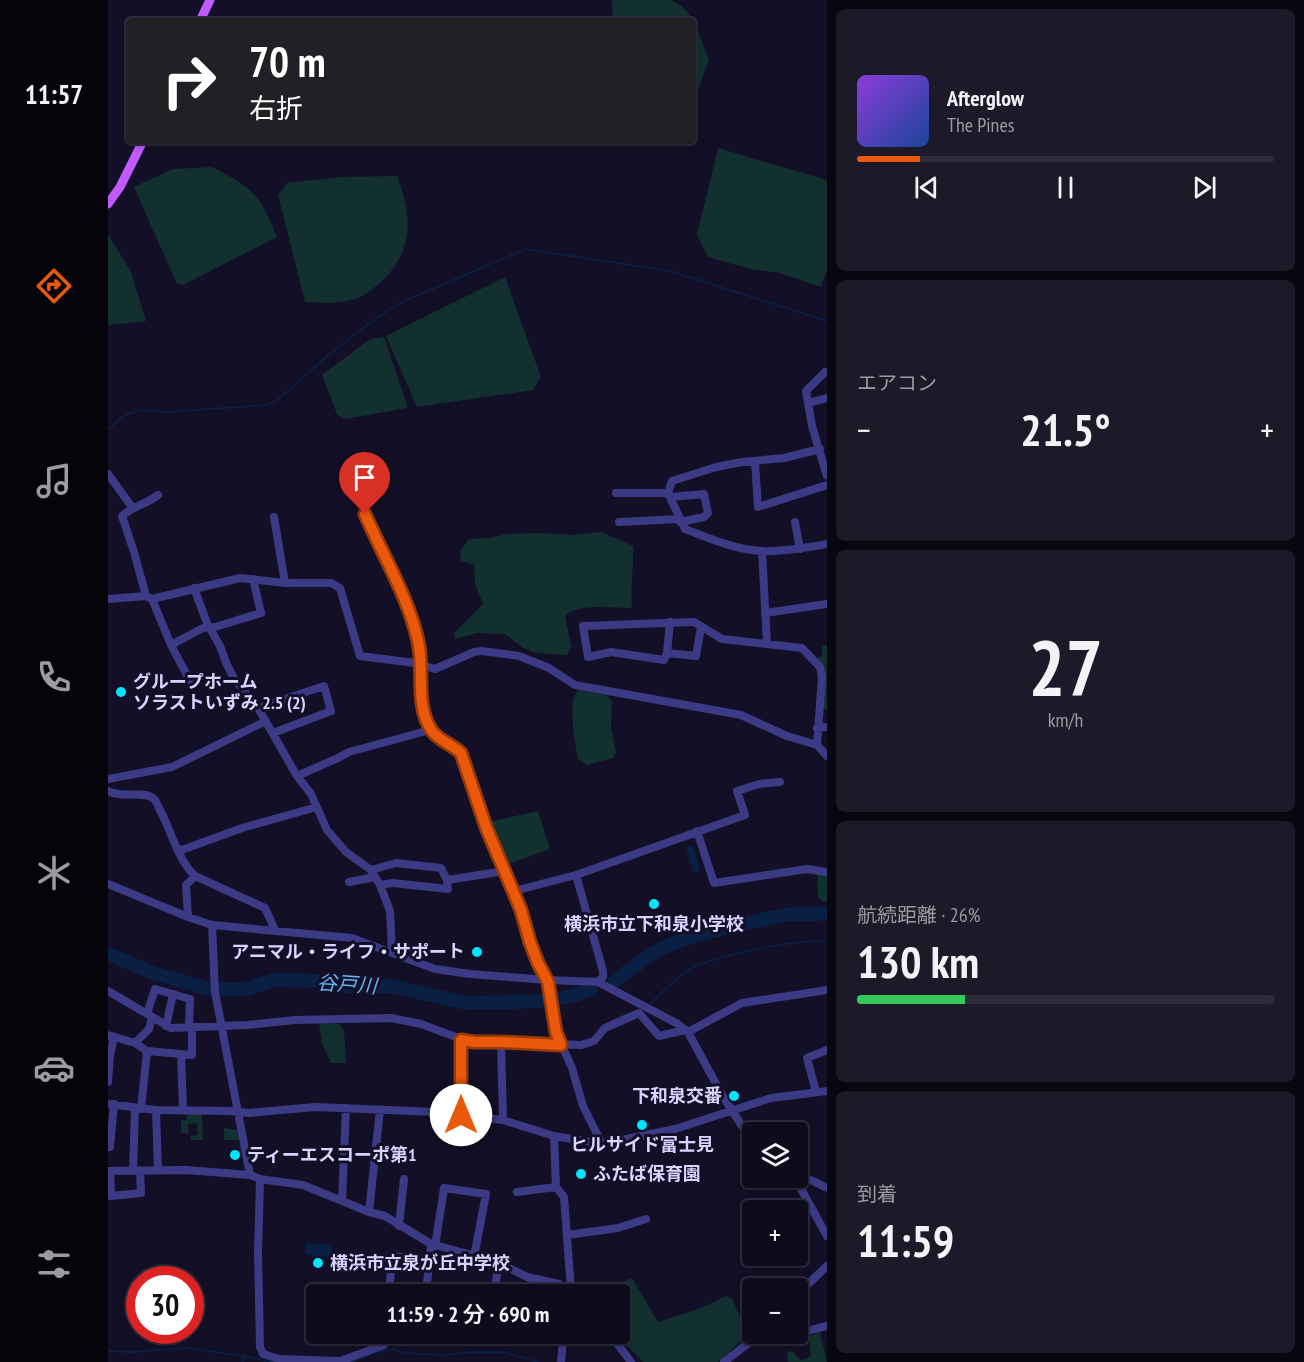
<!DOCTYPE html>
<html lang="ja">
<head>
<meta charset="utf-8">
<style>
	:root { --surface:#0e0b1c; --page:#1c1929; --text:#f1f3f6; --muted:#9b9ba3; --line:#2e2b3b; --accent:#ea580c }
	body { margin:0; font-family:"PT Sans Narrow","Noto Sans JP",sans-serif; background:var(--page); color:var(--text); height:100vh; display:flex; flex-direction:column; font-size:22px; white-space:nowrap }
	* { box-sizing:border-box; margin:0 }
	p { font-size:20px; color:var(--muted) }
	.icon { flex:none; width:33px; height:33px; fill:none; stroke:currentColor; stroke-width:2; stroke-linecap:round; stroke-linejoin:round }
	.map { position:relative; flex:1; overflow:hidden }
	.side { display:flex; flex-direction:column; gap:9px; padding:9px; background:#08060f; width:477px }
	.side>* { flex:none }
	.hud { position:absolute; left:18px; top:18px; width:570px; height:126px; border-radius:6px; box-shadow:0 3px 9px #0003,0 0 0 2px var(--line); background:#202124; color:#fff; overflow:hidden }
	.controls { position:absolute; left:634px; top:1122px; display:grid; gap:12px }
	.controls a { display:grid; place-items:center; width:66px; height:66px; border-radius:6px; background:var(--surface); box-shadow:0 3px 9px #0003,0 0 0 2px var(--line); font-size:30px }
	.speed { position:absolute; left:18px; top:1266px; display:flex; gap:12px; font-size:30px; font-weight:700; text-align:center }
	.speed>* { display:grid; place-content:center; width:78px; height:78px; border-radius:50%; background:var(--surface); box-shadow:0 3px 9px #0003,0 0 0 2px var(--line); line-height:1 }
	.speed .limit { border:9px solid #d22; background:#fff; color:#111 }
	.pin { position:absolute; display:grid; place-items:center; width:51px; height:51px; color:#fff; margin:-62px -26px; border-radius:50% 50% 50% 0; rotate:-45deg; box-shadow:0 0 6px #0007 }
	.pin .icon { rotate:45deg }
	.me { position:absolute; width:66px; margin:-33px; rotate:0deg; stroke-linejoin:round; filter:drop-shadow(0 0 4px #0008) }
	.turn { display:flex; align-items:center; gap:21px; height:126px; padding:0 24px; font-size:27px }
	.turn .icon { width:78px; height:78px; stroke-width:2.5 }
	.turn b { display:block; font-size:42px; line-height:51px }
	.big { font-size:45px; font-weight:600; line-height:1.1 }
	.side .widget { flex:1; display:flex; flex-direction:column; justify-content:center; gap:9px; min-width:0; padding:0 21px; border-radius:9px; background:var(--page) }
	.side .dial { align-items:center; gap:0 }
	.dial b { font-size:78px; line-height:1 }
	.song { display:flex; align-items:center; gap:18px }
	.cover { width:72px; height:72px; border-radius:9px; background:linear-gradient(135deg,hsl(270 70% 55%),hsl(220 70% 35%)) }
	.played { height:6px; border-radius:3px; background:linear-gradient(90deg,var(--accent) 15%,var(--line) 15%) }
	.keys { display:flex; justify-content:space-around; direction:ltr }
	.heat { display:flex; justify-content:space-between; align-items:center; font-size:33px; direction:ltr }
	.charge { height:9px; border-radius:4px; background:linear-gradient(90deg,#34c759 26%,var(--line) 0) }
	.trip { position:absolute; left:198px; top:1284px; width:324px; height:60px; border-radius:6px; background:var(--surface); box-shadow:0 3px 9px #0003,0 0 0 2px var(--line); font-weight:600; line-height:60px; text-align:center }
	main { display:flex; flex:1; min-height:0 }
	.dock { display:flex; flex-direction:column; width:108px; justify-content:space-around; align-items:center; background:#06040b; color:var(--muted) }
	.dock .icon { width:42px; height:42px }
	.dock .on { color:var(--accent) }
	.dock b { font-size:27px; color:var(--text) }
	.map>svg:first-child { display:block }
	.green { fill:#12302f }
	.water { fill:#0a1f44 }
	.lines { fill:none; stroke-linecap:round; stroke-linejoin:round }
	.stream { stroke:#0a1f44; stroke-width:2 }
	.river { stroke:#0a1f44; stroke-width:14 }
	.minor { stroke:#3d3a85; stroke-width:8 }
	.major { stroke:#c25bff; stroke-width:9 }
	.route-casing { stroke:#983908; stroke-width:15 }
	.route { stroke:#ea580c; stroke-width:10 }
	.poi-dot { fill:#00e5ff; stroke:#130f26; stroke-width:2 }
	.labels { text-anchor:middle; stroke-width:6; stroke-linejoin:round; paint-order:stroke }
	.poi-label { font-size:18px; font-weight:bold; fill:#d9d4ff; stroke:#130f26; text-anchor:start }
	.water-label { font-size:20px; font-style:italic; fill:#62b6ff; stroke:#130f26 }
</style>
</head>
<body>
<main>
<nav class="dock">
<b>11:57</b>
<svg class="icon on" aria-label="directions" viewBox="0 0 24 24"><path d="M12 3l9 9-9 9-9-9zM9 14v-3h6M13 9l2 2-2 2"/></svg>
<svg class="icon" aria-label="music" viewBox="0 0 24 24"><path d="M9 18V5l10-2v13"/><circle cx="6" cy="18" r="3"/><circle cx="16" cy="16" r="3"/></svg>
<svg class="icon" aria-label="phone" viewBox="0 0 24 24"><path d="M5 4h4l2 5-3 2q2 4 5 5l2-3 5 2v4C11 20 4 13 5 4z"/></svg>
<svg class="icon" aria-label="climate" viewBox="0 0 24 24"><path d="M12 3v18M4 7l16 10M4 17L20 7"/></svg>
<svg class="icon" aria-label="car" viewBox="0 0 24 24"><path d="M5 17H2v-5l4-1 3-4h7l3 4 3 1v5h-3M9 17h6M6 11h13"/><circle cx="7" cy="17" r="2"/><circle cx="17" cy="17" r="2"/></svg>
<svg class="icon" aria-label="filters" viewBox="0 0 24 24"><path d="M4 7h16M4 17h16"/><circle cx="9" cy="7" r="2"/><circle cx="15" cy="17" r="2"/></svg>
</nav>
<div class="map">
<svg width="719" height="1362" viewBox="0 0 719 1362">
	<rect width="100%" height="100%" fill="#130f26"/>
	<path class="green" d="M504 0H564L578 10 587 23 601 60 587 98 585 99V21H505Z
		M610 148 719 180V270L713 287 672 273 642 269 600 257 589 235Z
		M104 167C146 189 151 193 169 237L75 285 69 284 26 187 65 169Z
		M289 176C304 214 306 250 275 280 266 288 256 297 244 300 229 304 213 303 197 302L170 195 179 183 233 177Z
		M0 234 23 272 38 321 0 325Z
		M397 277 433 377 425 390 309 407 278 336Z
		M276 337 300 408 237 419 229 414 214 375 262 339Z
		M493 532 525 546C526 567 522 587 524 608 503 608 475 603 457 615L463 647 459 655 429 653 415 648 397 634 369 633 347 639 346 633 375 604 367 584 366 565 353 561 352 551 361 539 381 538 400 534 430 533 465 535Z
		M719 645V710L714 708 713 664 709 658 714 656V646Z
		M470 690 498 695 504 701 503 726 508 752 505 758 479 765 470 759C467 742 459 703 470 690Z
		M430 811 442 849 398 865 380 822Z
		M709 871 719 872V901L715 902 710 896Z
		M211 1023 231 1024 236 1030 238 1063H223L214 1044Z
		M79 1114H94L95 1140H83V1136L90 1135 89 1123 80 1124V1136L78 1133H73V1120H79Z
		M116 1128 130 1130 131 1140H116Z
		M524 1278 550 1322 593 1308 618 1296 624 1299 641 1334 610 1362H535L508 1334H512V1294H500L506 1285Z
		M712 1332 719 1362H680L679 1352 684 1351 693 1361 703 1356 701 1336Z"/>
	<path class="water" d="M585 845 592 871 585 873 578 847Z
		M198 1243 224 1245 223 1257 197 1255Z"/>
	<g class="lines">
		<path class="stream" d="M0 429 17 415 32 410 59 412 160 405 172 398 218 357 259 325 290 304 417 249 562 271 719 321
			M543 1003C556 991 570 975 586 967 620 953 683 940 719 941
			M508 1019 522 1013
			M388 1038 418 1039
			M0 1351 25 1352 78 1348 136 1356 135 1362
			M136 1356 163 1362
			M243 1362 262 1354 284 1349 297 1353 337 1355 362 1352H396L429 1362"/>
		<path class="river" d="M0 954 45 973 102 989H138L166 980 209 981 231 986H282L358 1003 438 1001 468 995 483 989
			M507 981C519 972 531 962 544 954 573 935 642 922 677 915 691 913 705 915 719 913"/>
		<path class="minor" d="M717 372 698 391 704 426 719 476
			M700 403 719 398
			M712 449 676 458 634 462 608 467 564 481 560 493 577 529C600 538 628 550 654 551 675 552 698 548 719 544
			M647 462 650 507 719 485
			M0 474 24 507
			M508 493H560
			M562 497 596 494 600 513 596 517 572 522
			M257 514C275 556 300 596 310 641 317 670 305 705 324 731 331 742 344 744 353 753L378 827 413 910 430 963 440 982 448 1032 464 1068 475 1106 494 1144
			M166 517 177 583
			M511 522 571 519
			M687 522 692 549
			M654 551 659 643
			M86 588 99 623 112 646 119 665 127 680 150 708 189 776 203 794 219 830 238 852 263 870 272 885 282 911 284 951
			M38 596 26 552 14 516C27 504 36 506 50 495
			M0 599 38 596 44 599 132 578 177 583H223L232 588 252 656 307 663 327 669 366 652 374 651 411 656 441 668 467 685 633 715 679 736 709 745 719 756
			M44 599 63 645 84 685
			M657 613 719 604
			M562 622 559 653 556 660 503 652 480 657 475 626 586 622 614 639 694 648 712 667 714 677 709 745
			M63 645 95 628 107 627 153 613 145 579
			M559 653 588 656 593 627
			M150 708 216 686 223 711 165 733
			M709 728 719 727
			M189 776 230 758 241 752 322 730
			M0 779 64 767 158 721
			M0 791C13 799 35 790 45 798 49 801 50 807 52 810 64 832 69 859 87 876L157 908 167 930
			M589 831 606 883 699 869 719 872
			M71 851 134 828 209 807
			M263 870 288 863 333 868 339 880 340 889 285 883 272 885
			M468 875 495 971V977L490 982
			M339 880 397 871
			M241 882 267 877
			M0 884 80 917 104 925 244 938 327 969 362 974 440 980 490 982 570 1024 580 1032 614 1095 645 1143
			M406 891 468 875 637 815 629 791 651 784 672 782
			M80 917 78 885 87 876
			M104 925 107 992 142 1175
			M0 991 63 1028 139 1025 187 1020 283 1018 313 1024 353 1039 366 1042H393L473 1045 486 1041 497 1028 531 1013 551 1036 577 1030
			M39 1014 47 989 82 999 81 1027
			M58 1026 65 994
			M580 1032 634 1003 719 990
			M0 1035 27 1043 39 1051 73 1054 75 1110
			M393 1042 395 1120
			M27 1043 41 1029 44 1018
			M73 1054 84 1055V1028
			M0 1082 2 1055 6 1037
			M708 1092 699 1058 719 1050
			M0 1104 48 1110 121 1111 141 1113 207 1107 328 1112 395 1120 446 1136 494 1144 567 1129 663 1098 719 1091
			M33 1109 39 1051
			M48 1110 50 1170
			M353 1115V1039
			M446 1136 448 1187 456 1197 463 1290 460 1294
			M0 1147H2L6 1104
			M0 1171 78 1170 142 1175 152 1179 195 1185 261 1212 277 1216 323 1244 390 1262 419 1277 451 1284 470 1294
			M2 1171 3 1196 33 1193 32 1171
			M25 1171 27 1108
			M690 1174 719 1188
			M687 1178 719 1236
			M152 1179 150 1253 152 1347 155 1354 171 1359 232 1361 276 1345 278 1334
			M409 1192 448 1187
			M234 1201 238 1108
			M261 1212 272 1110
			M291 1226 296 1179
			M459 1235 510 1228 538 1219
			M327 1246 336 1188 378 1194 366 1257
			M281 1288 359 1294
			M281 1294 284 1256 320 1260
			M318 1294 323 1244
			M387 1294 390 1262
			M690 1294 719 1266
			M387 1334 455 1340V1334
			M502 1334 523 1362
			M648 1338 667 1339 719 1326
			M453 1362 455 1340
			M616 1362 651 1335"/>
		<path class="major" d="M92 21 102 0
			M0 204 12 187 35 141"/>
	</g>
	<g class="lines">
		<g class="route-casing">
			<path id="route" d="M257 514C275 556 300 596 310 641 317 670 306 705 324 731 331 741 344 744 353 753L378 827 413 910 422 942 430 963 440 982 448 1032 453 1045 393 1042H366L353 1040V1115"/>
		</g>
		<use href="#route" class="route"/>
	</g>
	<g class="poi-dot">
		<circle cx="13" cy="692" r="6"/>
		<circle cx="546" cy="904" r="6"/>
		<circle cx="369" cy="952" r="6"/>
		<circle cx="626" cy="1096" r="6"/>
		<circle cx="534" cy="1125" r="6"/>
		<circle cx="127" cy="1155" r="6"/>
		<circle cx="473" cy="1174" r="6"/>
		<circle cx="210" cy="1263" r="6"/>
	</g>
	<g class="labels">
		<g class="poi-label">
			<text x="25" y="688">グループホーム<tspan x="25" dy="21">ソラストいずみ 2.5 (2)</tspan></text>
			<text x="546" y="930" text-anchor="middle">横浜市立下和泉小学校</text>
			<text x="357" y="958" text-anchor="end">アニマル・ライフ・サポート</text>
			<text x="614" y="1102" text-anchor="end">下和泉交番</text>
			<text x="534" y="1151" text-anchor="middle">ヒルサイド富士見</text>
			<text x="139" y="1161">ティーエスコーポ第1</text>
			<text x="485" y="1180">ふたば保育園</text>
			<text x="222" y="1269">横浜市立泉が丘中学校</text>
		</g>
		<g class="water-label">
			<text transform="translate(239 984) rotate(4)" y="7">谷戸川</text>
		</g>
	</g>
</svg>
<div class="controls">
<a><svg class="icon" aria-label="layers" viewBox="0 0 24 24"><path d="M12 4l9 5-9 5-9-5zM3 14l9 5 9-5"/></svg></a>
<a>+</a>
<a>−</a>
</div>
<div class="speed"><div class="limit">30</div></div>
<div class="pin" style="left:257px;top:514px;background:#d93025"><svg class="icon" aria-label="arrive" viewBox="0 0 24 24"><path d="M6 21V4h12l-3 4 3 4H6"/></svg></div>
<svg class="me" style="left:353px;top:1115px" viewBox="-20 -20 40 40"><circle r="19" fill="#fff"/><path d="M0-13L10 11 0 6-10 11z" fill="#ea580c"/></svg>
<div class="trip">11:59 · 2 分 · 690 m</div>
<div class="hud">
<div class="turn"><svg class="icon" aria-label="right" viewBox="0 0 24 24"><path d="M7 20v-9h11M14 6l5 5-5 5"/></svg><div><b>70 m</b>右折</div></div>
</div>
</div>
<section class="side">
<div class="widget">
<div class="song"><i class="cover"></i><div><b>Afterglow</b><p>The Pines</p></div></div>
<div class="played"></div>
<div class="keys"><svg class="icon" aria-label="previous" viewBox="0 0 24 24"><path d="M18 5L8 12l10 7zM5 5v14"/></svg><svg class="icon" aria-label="pause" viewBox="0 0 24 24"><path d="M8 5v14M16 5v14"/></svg><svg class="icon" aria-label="next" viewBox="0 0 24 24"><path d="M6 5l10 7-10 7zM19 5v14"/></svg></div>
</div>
<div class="widget"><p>エアコン</p>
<div class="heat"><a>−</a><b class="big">21.5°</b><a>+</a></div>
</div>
<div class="widget dial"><b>27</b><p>km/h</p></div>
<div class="widget"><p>航続距離 · 26%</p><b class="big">130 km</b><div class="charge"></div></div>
<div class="widget"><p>到着</p><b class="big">11:59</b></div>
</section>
</main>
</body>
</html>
